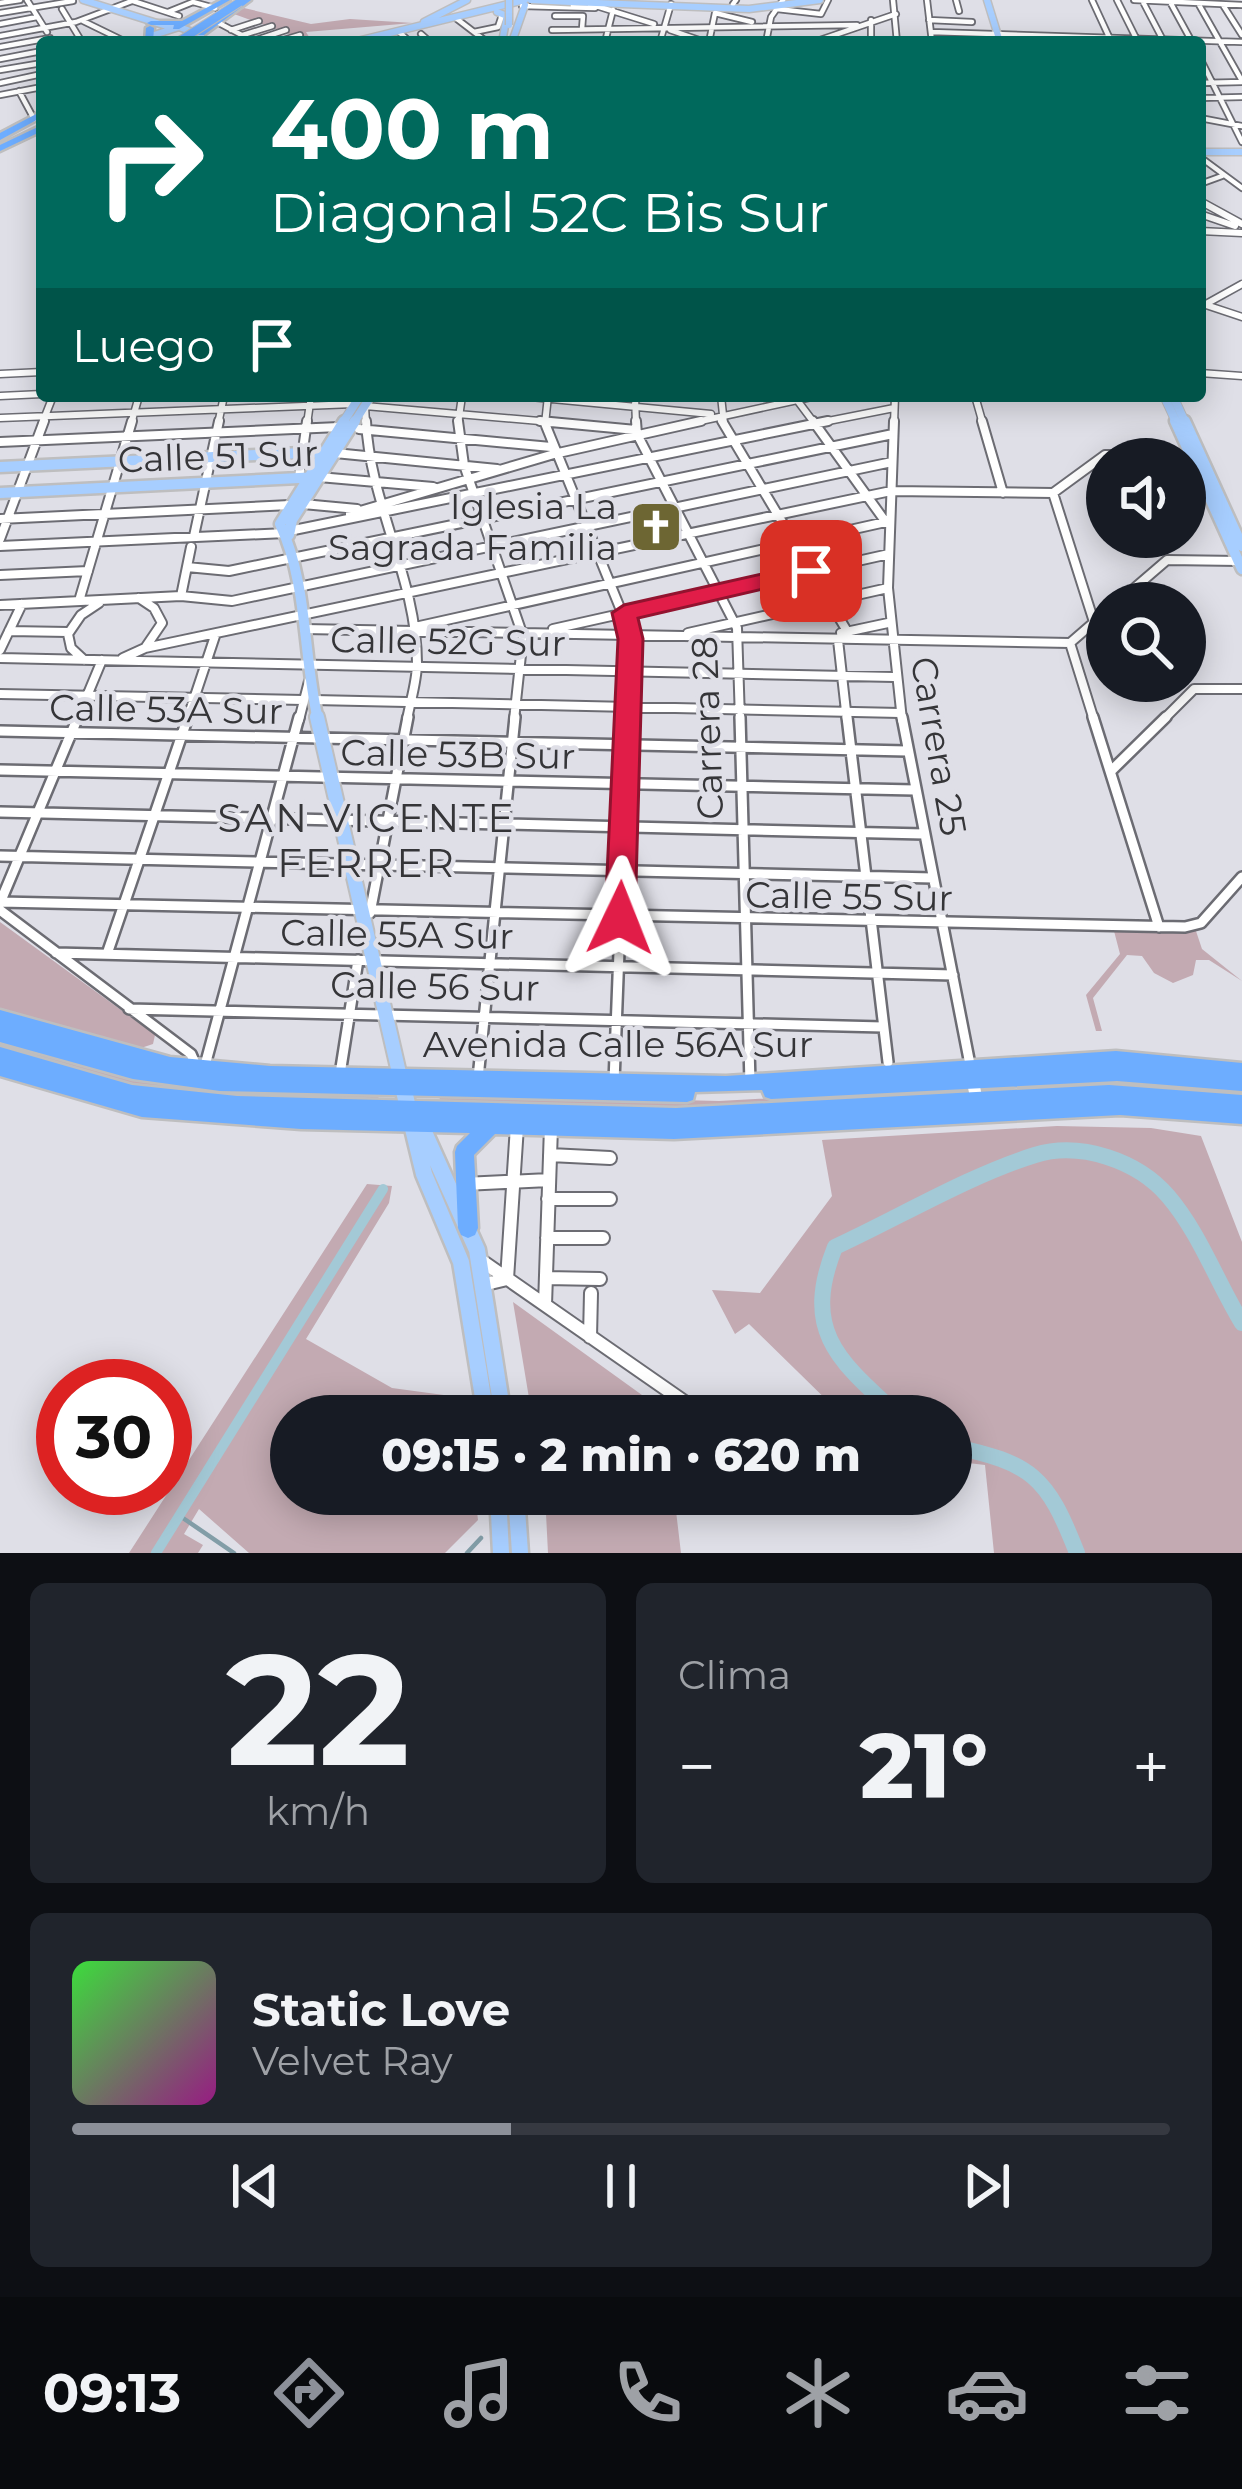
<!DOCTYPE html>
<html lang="es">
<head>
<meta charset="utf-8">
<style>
	:root { --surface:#171b24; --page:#20242c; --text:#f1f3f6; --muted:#9ea1a6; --line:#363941; --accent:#8c9099 }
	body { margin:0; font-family:Montserrat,sans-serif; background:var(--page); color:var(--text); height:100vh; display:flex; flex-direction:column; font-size:45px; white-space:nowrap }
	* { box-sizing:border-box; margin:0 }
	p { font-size:39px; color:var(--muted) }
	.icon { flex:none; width:66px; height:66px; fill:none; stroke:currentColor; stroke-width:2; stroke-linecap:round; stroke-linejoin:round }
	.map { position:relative; height:1553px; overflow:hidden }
	.side { display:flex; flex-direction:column; gap:30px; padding:30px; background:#0d0f14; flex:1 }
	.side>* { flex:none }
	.top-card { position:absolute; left:36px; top:36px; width:1170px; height:366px; border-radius:12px; box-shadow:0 6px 30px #0003; background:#00695c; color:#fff; overflow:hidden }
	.fabs { position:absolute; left:1086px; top:438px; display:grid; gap:24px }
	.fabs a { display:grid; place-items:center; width:120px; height:120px; border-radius:50%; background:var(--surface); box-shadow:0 6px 30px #0003; font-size:60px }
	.speed { position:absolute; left:36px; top:1359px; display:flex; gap:24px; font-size:60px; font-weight:700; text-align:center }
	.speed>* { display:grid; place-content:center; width:156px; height:156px; border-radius:50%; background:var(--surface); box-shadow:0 6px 30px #0003; line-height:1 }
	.speed .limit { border:18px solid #d22; background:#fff; color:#111 }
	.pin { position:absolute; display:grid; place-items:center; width:102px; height:102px; color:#fff; margin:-51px; border-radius:24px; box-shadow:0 6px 18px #0006 }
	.me { position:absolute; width:132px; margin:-66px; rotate:2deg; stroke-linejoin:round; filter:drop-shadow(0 0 9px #0008) }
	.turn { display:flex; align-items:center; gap:42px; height:252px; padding:0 36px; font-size:54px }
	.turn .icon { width:156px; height:156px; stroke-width:2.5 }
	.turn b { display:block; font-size:84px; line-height:102px }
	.then { display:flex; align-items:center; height:114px; padding:0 36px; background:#0003; gap:24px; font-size:45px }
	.big { font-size:90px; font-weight:800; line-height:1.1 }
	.side .card { flex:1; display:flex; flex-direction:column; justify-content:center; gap:18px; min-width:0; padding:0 42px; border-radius:18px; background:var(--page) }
	.side .dial { align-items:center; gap:0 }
	.dial b { font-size:156px; line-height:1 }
	.song { display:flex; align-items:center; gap:36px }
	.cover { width:144px; height:144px; border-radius:18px; background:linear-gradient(135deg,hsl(120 70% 55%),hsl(310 70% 35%)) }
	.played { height:12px; border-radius:6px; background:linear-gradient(90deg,var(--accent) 40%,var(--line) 40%) }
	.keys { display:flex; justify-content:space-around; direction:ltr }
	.heat { display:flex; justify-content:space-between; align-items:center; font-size:66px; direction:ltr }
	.side .tiles { flex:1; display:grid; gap:30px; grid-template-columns:1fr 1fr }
	.card:last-child { grid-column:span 2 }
	.trip { position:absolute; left:270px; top:1395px; width:702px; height:120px; border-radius:60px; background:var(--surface); box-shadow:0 6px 30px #0003; font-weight:800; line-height:120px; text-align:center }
	.tab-bar { display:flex; height:192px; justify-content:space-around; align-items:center; background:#090b0e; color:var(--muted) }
	.tab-bar .icon { width:84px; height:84px }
	.tab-bar .active { color:var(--accent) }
	.tab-bar b { font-size:54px; color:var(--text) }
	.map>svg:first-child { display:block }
	.green { fill:#c3aab2 }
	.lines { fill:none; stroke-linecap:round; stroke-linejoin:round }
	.stream { stroke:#829da7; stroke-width:4.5 }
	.canal { stroke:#a3c9d6; stroke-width:10 }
	.river { stroke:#a3c9d6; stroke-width:16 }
	.minor-far4-casing { stroke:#6c6c73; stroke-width:8 }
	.minor-far3-casing { stroke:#6c6c73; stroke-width:9 }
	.minor-far2-casing { stroke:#6c6c73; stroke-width:12 }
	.minor-far1-casing { stroke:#6c6c73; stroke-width:14 }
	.minor-casing { stroke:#6c6c73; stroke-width:16 }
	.major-far4-casing { stroke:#bebebf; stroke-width:9 }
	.major-far3-casing { stroke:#bebebf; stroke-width:10 }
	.major-far2-casing { stroke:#bebebf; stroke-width:15 }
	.major-far1-casing { stroke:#bebebf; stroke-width:18 }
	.major-casing { stroke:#bebebf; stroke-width:21 }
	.highway-casing { stroke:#bebebf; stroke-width:5 }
	.minor-far4 { stroke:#fff; stroke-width:4.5 }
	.minor-far3 { stroke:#fff; stroke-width:6 }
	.minor-far2 { stroke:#fff; stroke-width:8 }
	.minor-far1 { stroke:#fff; stroke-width:9 }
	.minor { stroke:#fff; stroke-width:12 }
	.major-far4 { stroke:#a7ceff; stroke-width:6 }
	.major-far3 { stroke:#a7ceff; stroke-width:8 }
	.major-far2 { stroke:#a7ceff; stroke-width:10 }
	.major-far1 { stroke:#a7ceff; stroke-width:14 }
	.major { stroke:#a7ceff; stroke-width:16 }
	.highway { fill:#6dadff; fill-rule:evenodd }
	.major-bridge-casing { stroke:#bebebf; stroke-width:9; stroke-linecap:butt }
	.highway-bridge-casing { stroke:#bebebf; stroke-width:10; stroke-linecap:butt }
	.major-bridge { stroke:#a7ceff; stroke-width:6 }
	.highway-bridge { stroke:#6dadff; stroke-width:8 }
	.route { fill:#e11d48; stroke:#92132f; stroke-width:3 }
	.labels { text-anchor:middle; stroke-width:9; stroke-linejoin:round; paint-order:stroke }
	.street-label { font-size:36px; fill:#353538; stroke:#dfdfe7 }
	.poi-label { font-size:36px; fill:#353538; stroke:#dfdfe7; text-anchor:end }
	.neighbourhood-label { font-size:39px; letter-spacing:3px; fill:#353538; stroke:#dfdfe7 }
</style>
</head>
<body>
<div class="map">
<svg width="1242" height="1553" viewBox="0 0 1242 1553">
	<rect width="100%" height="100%" fill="#dfdfe7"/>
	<path class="green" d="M244 8 311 24 350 19 413 23 306 32 311 40H306L234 14Z
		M0 922 150 1031 155 1035 153 1044 138 1049 0 1008Z
		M1114 931H1196L1202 949 1242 981 1209 960H1196L1193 975 1173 983 1154 973 1142 956 1127 955 1093 998 1102 1031H1096L1086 995 1120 954Z
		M0 1037 379 1092 378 1103 139 1090 0 1051Z
		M953 1088 956 1096 756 1111 439 1107 440 1094 719 1101Z
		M1057 1126 1151 1128 1201 1136 1242 1242V1553H994L985 1465 951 1461V1416H843L749 1324 735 1334 712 1290 760 1293 832 1196 822 1140Z
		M367 1184 392 1186 389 1203 306 1339 392 1388 466 1398 467 1416H291V1494H475L478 1520 445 1553H249L199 1509 184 1534 203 1545 198 1553H129Z
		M513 1302 660 1408 651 1416H532Z
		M545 1494H674L681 1553H548Z"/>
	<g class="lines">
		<path class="stream" d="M180 1516 234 1553
			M467 1553 481 1538"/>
		<path class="canal" d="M156 1553 383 1189"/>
		<path class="river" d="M899 1416C839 1361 801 1332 835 1247 898 1218 970 1175 1035 1155 1081 1141 1138 1161 1168 1196 1199 1232 1217 1282 1242 1323
			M951 1446C1032 1463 1047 1476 1077 1553"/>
		<g class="minor-far4-casing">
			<path id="minor-far4" d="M27 0 47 32
				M130 0 179 16
				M893 0 897 42
				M927 0 932 42
				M956 0 959 11
				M1092 0 1110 39
				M1117 0 1138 42
				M1134 0 1242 5
				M1142 0 1164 42
				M1169 0 1192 42
				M0 3 20 0
				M1198 3 1242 81
				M590 4 654 24
				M733 4 736 0
				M1223 5 1242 35
				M522 6 595 8
				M62 9 82 42
				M777 9 821 14 828 0
				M168 12 193 2 215 8
				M0 13 73 1
				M555 16H583L582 29
				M457 19 487 42
				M871 20V42
				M929 20 972 22
				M83 21 126 42
				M215 21 255 42
				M0 24 37 17
				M231 30 259 21
				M552 30 857 25
				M670 30 705 42
				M399 32 410 42
				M474 32 498 27 502 15
				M931 32 1242 42
				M421 34 430 42
				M243 35 272 26
				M0 36 76 22 132 1
				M253 41 286 30
				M277 42 300 35
				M605 42 613 10
				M660 42 671 4
				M709 42 715 13 752 22
				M766 42 771 17 783 0
				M814 42 896 14
				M0 47 50 38
				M1200 58 1242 142
				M0 59 42 51
				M0 70 42 63
				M0 83 42 74
				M1200 83 1242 82
				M19 91 34 119
				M0 95 42 87
				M1200 98 1242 97
				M1200 118 1242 126
				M1200 157 1242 188
				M1200 184 1222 176"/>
		</g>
		<g class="minor-far3-casing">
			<path id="minor-far3" d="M1200 201 1242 224
				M1200 214 1235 226
				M1200 231 1242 233
				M1200 303 1242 317
				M1206 304 1242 284
				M1200 373 1242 376
				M0 374 42 372
				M0 396 42 394
				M520 396 711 414
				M635 396 636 424
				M721 396 724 424
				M761 396 797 400 815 424
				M975 396 983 424
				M0 418 354 404
				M42 424 53 396
				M131 424 139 396
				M218 424 224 396
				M307 424 311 396
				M366 424 365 406 574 424
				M458 424 462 396
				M545 424 548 396
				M687 424 816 396
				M813 424 894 408
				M894 424 895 396"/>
		</g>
		<g class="minor-far2-casing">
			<path id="minor-far2" d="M366 421C370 504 417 580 417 663 417 682 410 702 407 720
				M458 421 464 465 523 636 514 720
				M540 421 636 430
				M544 421 631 635 628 720
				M636 421 637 434 737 628 740 720
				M722 421 847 631
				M813 421 885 521
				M894 421 888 588 902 720
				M982 421 1003 493
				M359 429 551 447
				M0 442 339 427
				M335 453 497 469
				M319 477 433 487
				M299 478 307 421
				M1053 493 1094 622
				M303 504 357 509
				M350 514 554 454 701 421
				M0 519 290 505
				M289 531 828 421
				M194 536 219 421
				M0 539 44 421
				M0 546 286 533
				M187 567 229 571 893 434
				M0 575 88 571
				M181 596 191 547
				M79 601 132 421
				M1117 603 1167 560 1239 561
				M0 605 181 596 232 601 892 462
				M415 627 890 521
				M304 629 1070 643 1107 611
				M553 629 889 554
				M9 631 68 632
				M688 633 888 588
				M841 633 888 623
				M838 640 847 720
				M1070 643 1094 720
				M145 648 891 491 1053 493 1105 455H1196
				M0 650 22 604
				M0 658 894 677
				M123 658 145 648 162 623 154 608 139 598
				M84 660 71 648 68 634 81 615 99 603
				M0 694 303 700
				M314 700 900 713
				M77 720 102 660
				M187 720 215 636
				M299 720 309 681
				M1163 720 1194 689H1242"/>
		</g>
		<g class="minor-far1-casing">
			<path id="minor-far1" d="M740 717 750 1083
				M847 717 888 1062
				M902 717 975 1090
				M1093 717 1159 927
				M0 731 907 751
				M0 770 915 790
				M1112 770 1166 717
				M0 812 924 834
				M0 856 933 878
				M0 902 1185 927 1201 923 1242 877
				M0 903 78 717
				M0 910 191 1054 197 1068
				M370 913 408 717
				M56 953 953 975
				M107 954 188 717
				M129 1009 883 1027
				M204 1069 299 717
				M340 1074 358 960
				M478 1078 515 717
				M614 1082 628 717"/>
		</g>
		<g class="minor-casing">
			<path id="minor" d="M974 1087 977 1102
				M550 1155 610 1158
				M464 1184 549 1180
				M548 1199H610
				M547 1238H603
				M479 1259 686 1403
				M546 1278 600 1279
				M482 1285 507 1279 517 1126
				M545 1305 551 1127
				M590 1337 591 1293"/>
		</g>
		<g class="major-far4-casing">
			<path id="major-far4" d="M83 0 173 28
				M987 0 1000 42
				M571 2 749 9 820 0
				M497 12 507 16 502 42
				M424 22 467 0
				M154 42V35L179 27 201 35
				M353 42 525 0
				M512 42 525 5
				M1200 152H1242"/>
		</g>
		<g class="major-far3-casing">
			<path id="major-far3" d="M1164 396 1177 424
				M1173 396 1186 424
				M342 424 360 396
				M353 424 371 396"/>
		</g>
		<g class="major-far2-casing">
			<path id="major-far2" d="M1175 421 1242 569
				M1185 421 1242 546
				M0 467 323 452
				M0 493 319 477
				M289 535 292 520 355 421
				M318 720C303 656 308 584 280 524L344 421"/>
		</g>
		<g class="major-far1-casing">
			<path id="major-far1" d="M317 717 403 1090"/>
		</g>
		<g class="major-casing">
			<path id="major" d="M403 1087 424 1174 461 1262 486 1416
				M419 1121 477 1250 503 1416
				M498 1494 501 1553
				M516 1494 520 1553"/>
		</g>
		<g class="highway-casing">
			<path id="highway" d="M221 0H230L179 29H173L174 25H151L147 23 151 21H182Z
				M242 0H251L204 35H198V31Z
				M150 26 154 28 153 42H145L146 28Z
				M42 111V117L0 140V133Z
				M42 125V131L0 151V145Z
				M0 1010 170 1057 270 1066 726 1076 1116 1051 1242 1063V1091L1117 1081 771 1099 765 1097 762 1090 695 1092 693 1100 687 1102 220 1091 133 1079 0 1042V1026L127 1061 0 1026Z
				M0 1047 132 1085 237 1096 676 1108 1109 1085 1242 1095V1124L1120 1115 674 1139 495 1134 474 1155 478 1228 475 1235 468 1238 461 1235 458 1228 455 1152 457 1146 470 1133 301 1129 142 1117 0 1076Z"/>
		</g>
		<use href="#minor-far4" class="minor-far4"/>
		<use href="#minor-far3" class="minor-far3"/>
		<use href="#minor-far2" class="minor-far2"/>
		<use href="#minor-far1" class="minor-far1"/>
		<use href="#minor" class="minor"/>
		<use href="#major-far4" class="major-far4"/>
		<use href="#major-far3" class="major-far3"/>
		<use href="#major-far2" class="major-far2"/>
		<use href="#major-far1" class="major-far1"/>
		<use href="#major" class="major"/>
		<use href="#highway" class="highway"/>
		<g class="major-bridge-casing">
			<path id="major-bridge" d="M509 0V25
				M531 0 571 2"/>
		</g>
		<g class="highway-bridge-casing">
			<path id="highway-bridge" d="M178 42 240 2"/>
		</g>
		<use href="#major-bridge" class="major-bridge"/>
		<use href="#highway-bridge" class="highway-bridge"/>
	</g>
	<path class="route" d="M811 563 822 571 819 576 638 618 643 639 635 918 631 927H610L605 918 618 639 612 613 624 605Z"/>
	<defs>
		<g id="church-square" transform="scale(2.7)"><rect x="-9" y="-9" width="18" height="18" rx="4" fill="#6d6633" stroke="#dfdfe7"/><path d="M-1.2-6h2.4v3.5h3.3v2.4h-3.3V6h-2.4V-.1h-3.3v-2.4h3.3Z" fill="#fff"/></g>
	</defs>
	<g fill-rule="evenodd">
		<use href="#church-square" x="656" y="527"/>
	</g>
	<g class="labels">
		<g class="street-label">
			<text transform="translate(218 456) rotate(-2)" y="13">Calle 51 Sur</text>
			<text transform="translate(448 641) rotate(1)" y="13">Calle 52G Sur</text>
			<text transform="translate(166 709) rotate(1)" y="13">Calle 53A Sur</text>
			<text transform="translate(707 728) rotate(-92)" y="13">Carrera 28</text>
			<text transform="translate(939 746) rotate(80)" y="13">Carrera 25</text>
			<text transform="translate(458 754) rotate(1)" y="13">Calle 53B Sur</text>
			<text transform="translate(849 896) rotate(1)" y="13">Calle 55 Sur</text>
			<text transform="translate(397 934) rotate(1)" y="13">Calle 55A Sur</text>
			<text transform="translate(435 986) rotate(1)" y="13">Calle 56 Sur</text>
			<text x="618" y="1057">Avenida Calle 56A Sur</text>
		</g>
		<g class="poi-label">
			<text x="617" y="519">Iglesia La<tspan x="617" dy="41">Sagrada Familia</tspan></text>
		</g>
		<g class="neighbourhood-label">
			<text x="367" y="832">SAN VICENTE<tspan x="367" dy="45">FERRER</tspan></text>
		</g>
	</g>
</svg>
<div class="fabs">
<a><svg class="icon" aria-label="sound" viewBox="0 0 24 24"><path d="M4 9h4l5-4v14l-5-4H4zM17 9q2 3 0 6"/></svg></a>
<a><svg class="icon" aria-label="search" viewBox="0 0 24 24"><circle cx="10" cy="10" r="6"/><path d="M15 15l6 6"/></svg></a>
</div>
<div class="speed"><div class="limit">30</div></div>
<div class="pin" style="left:811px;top:571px;background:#d93025"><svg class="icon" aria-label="arrive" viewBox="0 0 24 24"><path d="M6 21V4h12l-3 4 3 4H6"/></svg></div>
<svg class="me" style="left:620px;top:918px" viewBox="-20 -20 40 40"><path d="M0-17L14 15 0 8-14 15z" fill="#e11d48" stroke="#fff" stroke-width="4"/></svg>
<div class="trip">09:15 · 2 min · 620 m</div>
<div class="top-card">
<div class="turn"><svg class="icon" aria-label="right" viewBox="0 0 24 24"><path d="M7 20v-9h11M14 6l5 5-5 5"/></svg><div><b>400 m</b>Diagonal 52C Bis Sur</div></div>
<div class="then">Luego<svg class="icon" aria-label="arrive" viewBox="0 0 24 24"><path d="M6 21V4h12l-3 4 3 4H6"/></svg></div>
</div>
</div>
<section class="side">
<div class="tiles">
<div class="card dial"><b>22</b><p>km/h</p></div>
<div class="card"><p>Clima</p>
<div class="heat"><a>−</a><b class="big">21°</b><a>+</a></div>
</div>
<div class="card">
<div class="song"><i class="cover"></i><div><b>Static Love</b><p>Velvet Ray</p></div></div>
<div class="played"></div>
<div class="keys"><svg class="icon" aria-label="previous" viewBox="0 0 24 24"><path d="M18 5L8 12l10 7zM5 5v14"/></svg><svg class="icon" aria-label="pause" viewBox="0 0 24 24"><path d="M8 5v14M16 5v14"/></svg><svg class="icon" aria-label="next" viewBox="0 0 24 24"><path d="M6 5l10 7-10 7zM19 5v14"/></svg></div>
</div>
</div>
</section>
<nav class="tab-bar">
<b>09:13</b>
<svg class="icon active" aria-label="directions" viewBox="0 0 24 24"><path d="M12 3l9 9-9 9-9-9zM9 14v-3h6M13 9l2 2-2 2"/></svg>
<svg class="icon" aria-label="music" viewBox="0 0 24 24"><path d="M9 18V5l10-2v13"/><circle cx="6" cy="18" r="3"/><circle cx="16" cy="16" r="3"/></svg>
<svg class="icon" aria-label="phone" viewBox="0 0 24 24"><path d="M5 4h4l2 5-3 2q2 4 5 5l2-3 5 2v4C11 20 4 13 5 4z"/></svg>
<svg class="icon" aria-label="climate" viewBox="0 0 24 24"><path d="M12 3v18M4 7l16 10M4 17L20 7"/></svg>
<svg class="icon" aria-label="car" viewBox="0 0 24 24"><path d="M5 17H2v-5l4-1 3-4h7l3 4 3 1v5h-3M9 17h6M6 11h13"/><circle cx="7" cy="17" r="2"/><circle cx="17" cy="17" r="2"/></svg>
<svg class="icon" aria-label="filters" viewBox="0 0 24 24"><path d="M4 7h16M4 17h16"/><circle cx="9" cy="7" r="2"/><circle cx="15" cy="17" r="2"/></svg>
</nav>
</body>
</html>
